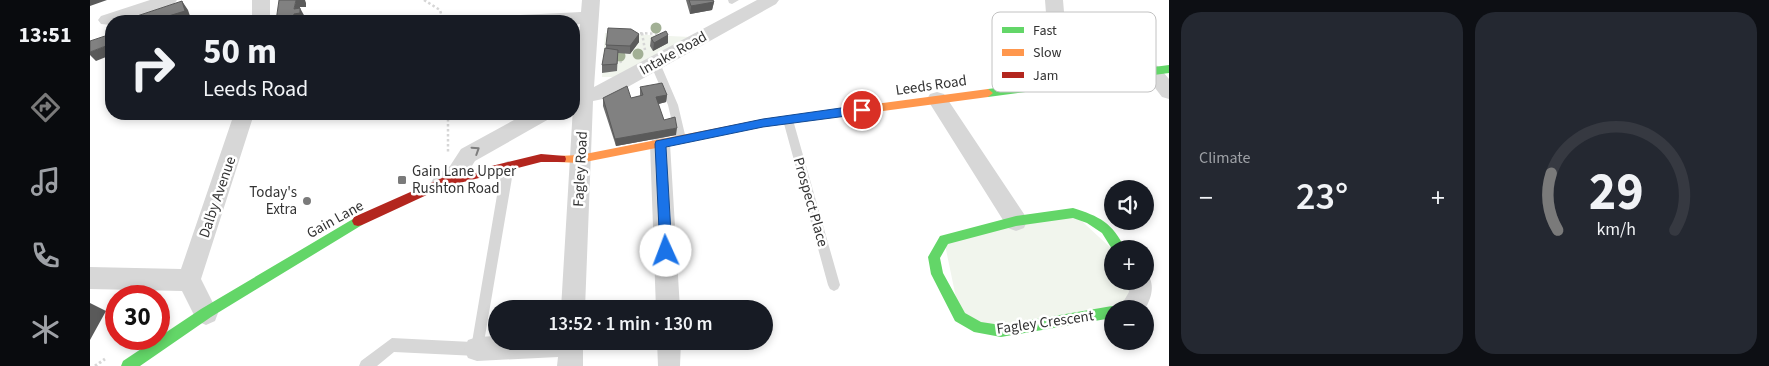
<!DOCTYPE html>
<html lang="en">
<head>
<meta charset="utf-8">
<style>
	:root { --surface:#171b24; --page:#242831; --text:#f1f3f6; --muted:#9ea1a6; --line:#363941; --accent:#7a7a7a }
	body { margin:0; font-family:"Source Sans 3",sans-serif; background:var(--page); color:var(--text); height:100vh; display:flex; flex-direction:column; font-size:19px; white-space:nowrap }
	* { box-sizing:border-box; margin:0 }
	p { font-size:16px; color:var(--muted) }
	.icon { flex:none; width:28px; height:28px; fill:none; stroke:currentColor; stroke-width:2; stroke-linecap:round; stroke-linejoin:round }
	.map { position:relative; flex:1; overflow:hidden }
	.panel { display:flex; flex-direction:column; gap:12px; padding:12px; background:#0d0f14; width:600px }
	.panel>* { flex:none }
	.top-card { position:absolute; left:15px; top:15px; width:475px; height:105px; border-radius:20px; box-shadow:0 2px 8px #0003; background:#171b24; color:var(--text); overflow:hidden }
	.controls { position:absolute; left:1014px; top:180px; display:grid; gap:10px }
	.controls a { display:grid; place-items:center; width:50px; height:50px; border-radius:50%; background:var(--surface); box-shadow:0 2px 8px #0003; font-size:25px }
	.speed { position:absolute; left:15px; top:285px; display:flex; gap:10px; font-size:25px; font-weight:700; text-align:center }
	.speed>* { display:grid; place-content:center; width:65px; height:65px; border-radius:50%; background:var(--surface); box-shadow:0 2px 8px #0003; line-height:1 }
	.speed .limit { border:8px solid #d22; background:#fff; color:#111 }
	.pin { position:absolute; display:grid; place-items:center; width:42px; height:42px; color:#fff; margin:-21px; border:2px solid #fff; border-radius:50%; box-shadow:0 1px 5px #0007 }
	.me { position:absolute; width:55px; margin:-28px; rotate:358deg; stroke-linejoin:round; filter:drop-shadow(0 0 4px #0008) }
	.turn { display:flex; align-items:center; gap:18px; height:105px; padding:0 15px; font-size:22px }
	.turn .icon { width:65px; height:65px; stroke-width:2.5 }
	.turn b { display:block; font-size:35px; line-height:42px }
	.big { font-size:38px; font-weight:600; line-height:1.1 }
	.panel .tile { flex:1; display:flex; flex-direction:column; justify-content:center; gap:8px; min-width:0; padding:0 18px; border-radius:20px; background:var(--page) }
	.panel .dial { align-items:center; gap:0 }
	.dial svg { height:130px; overflow:visible; fill:none; stroke:var(--line); stroke-width:7; stroke-linecap:round; text-anchor:middle }
	.dial text { fill:var(--text); stroke:none }
	.heat { display:flex; justify-content:space-between; align-items:center; font-size:28px; direction:ltr }
	.panel .tiles { flex:1; display:grid; gap:12px; grid-template-columns:repeat(2,1fr) }
	.trip { position:absolute; left:398px; top:300px; width:285px; height:50px; border-radius:25px; background:var(--surface); box-shadow:0 2px 8px #0003; font-weight:600; line-height:50px; text-align:center }
	main { display:flex; flex:1; min-height:0 }
	.dock { display:flex; flex-direction:column; width:90px; justify-content:space-around; align-items:center; background:#090b0e; color:var(--muted) }
	.dock .icon { width:35px; height:35px }
	.dock .active { color:var(--accent) }
	.dock b { font-size:22px; color:var(--text) }
	.map>svg:first-child { display:block }
	.green { fill:#f1f5ed }
	.lines { fill:none; stroke-linecap:round; stroke-linejoin:round }
	.path-far1 { stroke:#d6d6d6; stroke-width:2.5; stroke-dasharray:2.5 2.5; stroke-linecap:butt }
	.path { stroke:#d6d6d6; stroke-width:3; stroke-dasharray:2.5 2.5; stroke-linecap:butt }
	.lane { fill:#d7d7d7; fill-rule:evenodd }
	.street { fill:#d7d7d7; fill-rule:evenodd }
	.fast { fill:#63d668; fill-rule:evenodd }
	.slow { fill:#ff974d; fill-rule:evenodd }
	.jam { fill:#b3261e; fill-rule:evenodd }
	.tree { fill:#a2b095 }
	.wall { fill:#6f6f6f }
	.shaded-wall { fill:#5a5a5a }
	.building { fill:#818181; stroke:#5a5a5a }
	.oneway { stroke:#7d7d7d }
	.route { fill:#1a73e8; stroke:#114b97 }
	.poi-dot { fill:#7a7a7a; stroke:#fff; stroke-width:2 }
	.labels { text-anchor:middle; stroke-width:5; stroke-linejoin:round; paint-order:stroke }
	.street-label { font-size:15px; fill:#333; stroke:#fff }
	.poi-label { font-size:15px; fill:#333; stroke:#fff; text-anchor:start }
	.key { fill:#fff; stroke:#c2c2c2; stroke-width:1 }
	.key-label { font-size:14px; fill:#333 }
</style>
</head>
<body>
<main>
<nav class="dock">
<b>13:51</b>
<svg class="icon active" aria-label="directions" viewBox="0 0 24 24"><path d="M12 3l9 9-9 9-9-9zM9 14v-3h6M13 9l2 2-2 2"/></svg>
<svg class="icon" aria-label="music" viewBox="0 0 24 24"><path d="M9 18V5l10-2v13"/><circle cx="6" cy="18" r="3"/><circle cx="16" cy="16" r="3"/></svg>
<svg class="icon" aria-label="phone" viewBox="0 0 24 24"><path d="M5 4h4l2 5-3 2q2 4 5 5l2-3 5 2v4C11 20 4 13 5 4z"/></svg>
<svg class="icon" aria-label="climate" viewBox="0 0 24 24"><path d="M12 3v18M4 7l16 10M4 17L20 7"/></svg>
</nav>
<div class="map">
<svg width="1079" height="366" viewBox="0 0 1079 366">
	<rect width="100%" height="100%" fill="#fff"/>
	<path class="green" d="M515 33 601 37 524 77H512Z
		M983 213 1022 249V281H1049L1051 294 1022 309V312L911 331 870 317 854 240Z"/>
	<g class="lines">
		<path class="path-far1" d="M334 0 350 10 353 21
			M545 33 573 34
			M552 33 555 50
			M525 55H528L531 63
			M358 114V152"/>
		<path class="path" d="M5 366 15 359"/>
		<path class="lane" d="M638 0H649L642 4 639 3Z
			M565 59 570 63 588 105 596 139 595 142H587L586 139 578 105 560 63Z
			M698 116 703 120 750 285 748 289 744 291 740 289 738 285 693 120Z
			M418 161 422 163 424 166 392 354 387 356 304 352 287 366H269L271 361 302 338 382 342 412 166 414 163Z"/>
		<path class="street" d="M60 0H87L84 4 32 21H21V25L11 24 8 20 11 16Z
			M162 0H180V21H162Z
			M492 0H510L504 87 667 0H689L686 4 518 98 503 101 495 309H471L484 90 490 24 484 25V21H421L424 17 430 15 491 12Z
			M955 0H973L974 12 1020 72 1022 77 1020 82 1013 84 1006 82 959 17 956 13Z
			M1061 64 1068 66 1079 79V99L1072 97 1052 71 1054 66Z
			M847 92 854 94 934 214 937 221 934 228 926 231 918 228 837 99 840 94Z
			M144 114H164L111 279 128 313 125 321 116 325 107 321 92 291 0 289V267L91 269Z
			M435 114H462L459 119 385 161 374 178 360 189 352 192 344 189 341 183 344 177 360 166 371 149Z
			M570 136 577 138 580 144 590 309H566L560 144 563 138Z
			M1055 272C1066 282 1062 297 1055 309H1029L1039 292 1037 281H1055Z
			M406 336V341H493V366H467L468 357 387 361 378 358 374 349 378 340 387 337Z
			M567 341H591L590 366H568Z"/>
		<path class="fast" d="M1079 65V73L898 97 893 93 898 89Z
			M983 208C1009 216 1023 223 1035 249H1022L1012 233 997 223 983 218 926 226 858 244 850 258 853 273 875 313 891 322 911 325 1022 306 1027 309H1022V318L911 337 884 332 865 321 841 274 838 257 850 236 926 216Z
			M268 216 272 217 274 221 272 225 121 317 50 366H31L33 361 111 309Z"/>
		<path class="slow" d="M898 89 903 93 898 97 673 127 490 163 467 162 466 159 467 156 490 155 673 119Z"/>
		<path class="jam" d="M451 154 475 156 476 159 475 162H451L354 187 272 225 268 226 264 225 262 221 264 217 352 178Z"/>
	</g>
	<g class="tree">
		<circle cx="566" cy="28" r="5.5"/>
		<circle cx="548" cy="54" r="5.5"/>
		<circle cx="530" cy="56" r="5.5"/>
	</g>
	<path class="wall" d="M596 0H623L624 2 622 10 600 14Z
		M549 34V42L540 54 528 53 527 71 512 73V65L516 49V45Z
		M578 35V43L563 51 560 46 561 38Z
		M550 87 577 95 576 102 568 104 574 120 586 135 526 146 513 106V98H541L550 96Z"/>
	<path class="shaded-wall" d="M0 0H17L0 6Z
		M206 0H215L216 3V7H210V11V8L215 17 214 21H186L204 9Z
		M92 1 98 10 101 19 94 21H62Z
		M624 2 622 10 600 14 601 6Z
		M549 34V42L540 54V46Z
		M578 35V43L563 51 564 43Z
		M21 44V55L6 61 0 55V52Z
		M577 95 576 102 565 105 566 97Z
		M587 128 586 135 526 146 525 139Z
		M0 303 16 311 0 340Z"/>
	<path class="building" d="M189 0H206L204 9 210 8V13L204 14 203 18 186 21Z
		M599 0H623L624 2 601 6Z
		M92 1 95 11 62 21H49L47 16Z
		M518 28 541 29 549 34 540 46 516 45Z
		M576 31 578 35 564 43 561 38Z
		M21 34V44L0 52V41Z
		M515 48 528 50 527 64 512 65Z
		M572 83 577 95 566 97 574 120 585 117 587 128 525 139 513 98 537 86 541 98 553 95 550 87Z"/>
	<defs><path id="oneway-chevron" d="M-2-3.5L2.5 0L-2 3.5" fill="none" stroke-width="1.6" stroke-linecap="round" stroke-linejoin="round" transform="scale(1.25)"/></defs>
	<use class="oneway" href="#oneway-chevron" transform="translate(386 150) rotate(-33)"/>
	<path class="route" d="M772 105 778 110 772 114 673 127 576 147 582 251 580 255 576 257 572 255 570 251 565 144 566 141 673 119Z"/>
	<g class="poi-dot">
		<rect x="307" y="175" width="10" height="10" rx="2.5"/>
		<circle cx="217" cy="201" r="5"/>
	</g>
	<g class="labels">
		<g class="street-label">
			<text transform="translate(583 53) rotate(-29)" y="5">Intake Road</text>
			<text transform="translate(841 85) rotate(-8)" y="5">Leeds Road</text>
			<text transform="translate(490 169) rotate(-87)" y="5">Fagley Road</text>
			<text transform="translate(127 197) rotate(-71)" y="5">Dalby Avenue</text>
			<text transform="translate(721 202) rotate(74)" y="5">Prospect Place</text>
			<text transform="translate(245 219) rotate(-29)" y="5">Gain Lane</text>
			<text transform="translate(955 322) rotate(-8)" y="5">Fagley Crescent</text>
		</g>
		<g class="poi-label">
			<text x="322" y="176">Gain Lane Upper<tspan x="322" dy="17">Rushton Road</tspan></text>
			<text x="207" y="197" text-anchor="end">Today's<tspan x="207" dy="17">Extra</tspan></text>
		</g>
	</g>
	<rect x="902" y="12" width="164" height="80" rx="8" class="key"/>
	<rect x="912" y="27" width="22" height="6" fill="#63d668"/>
	<rect x="912" y="49" width="22" height="7" fill="#ff974d"/>
	<rect x="912" y="72" width="22" height="6" fill="#b3261e"/>
	<g class="key-label">
		<text x="943" y="35">Fast</text>
		<text x="943" y="57">Slow</text>
		<text x="943" y="80">Jam</text>
	</g>
</svg>
<div class="controls">
<a><svg class="icon" aria-label="sound" viewBox="0 0 24 24"><path d="M4 9h4l5-4v14l-5-4H4zM17 9q2 3 0 6"/></svg></a>
<a>+</a>
<a>−</a>
</div>
<div class="speed"><div class="limit">30</div></div>
<div class="pin" style="left:772px;top:110px;background:#d93025"><svg class="icon" aria-label="arrive" viewBox="0 0 24 24"><path d="M6 21V4h12l-3 4 3 4H6"/></svg></div>
<svg class="me" style="left:576px;top:251px" viewBox="-20 -20 40 40"><circle r="19" fill="#fff"/><path d="M0-13L10 11 0 6-10 11z" fill="#1a73e8"/></svg>
<div class="trip">13:52 · 1 min · 130 m</div>
<div class="top-card">
<div class="turn"><svg class="icon" aria-label="right" viewBox="0 0 24 24"><path d="M7 20v-9h11M14 6l5 5-5 5"/></svg><div><b>50 m</b>Leeds Road</div></div>
</div>
</div>
<section class="panel">
<div class="tiles">
<div class="tile"><p>Climate</p>
<div class="heat"><a>−</a><b class="big">23°</b><a>+</a></div>
</div>
<div class="tile dial"><svg viewBox="0 0 100 80">
<path d="M14 69A42 42 0 1 1 86 69"/>
<path d="M14 69A42 42 0 0 1 10 34" stroke="#7a7a7a"/>
<text x="50" y="56" font-size="32" font-weight="700">29</text>
<text x="50" y="72" font-size="11">km/h</text>
</svg></div>
</div>
</section>
</main>
</body>
</html>
